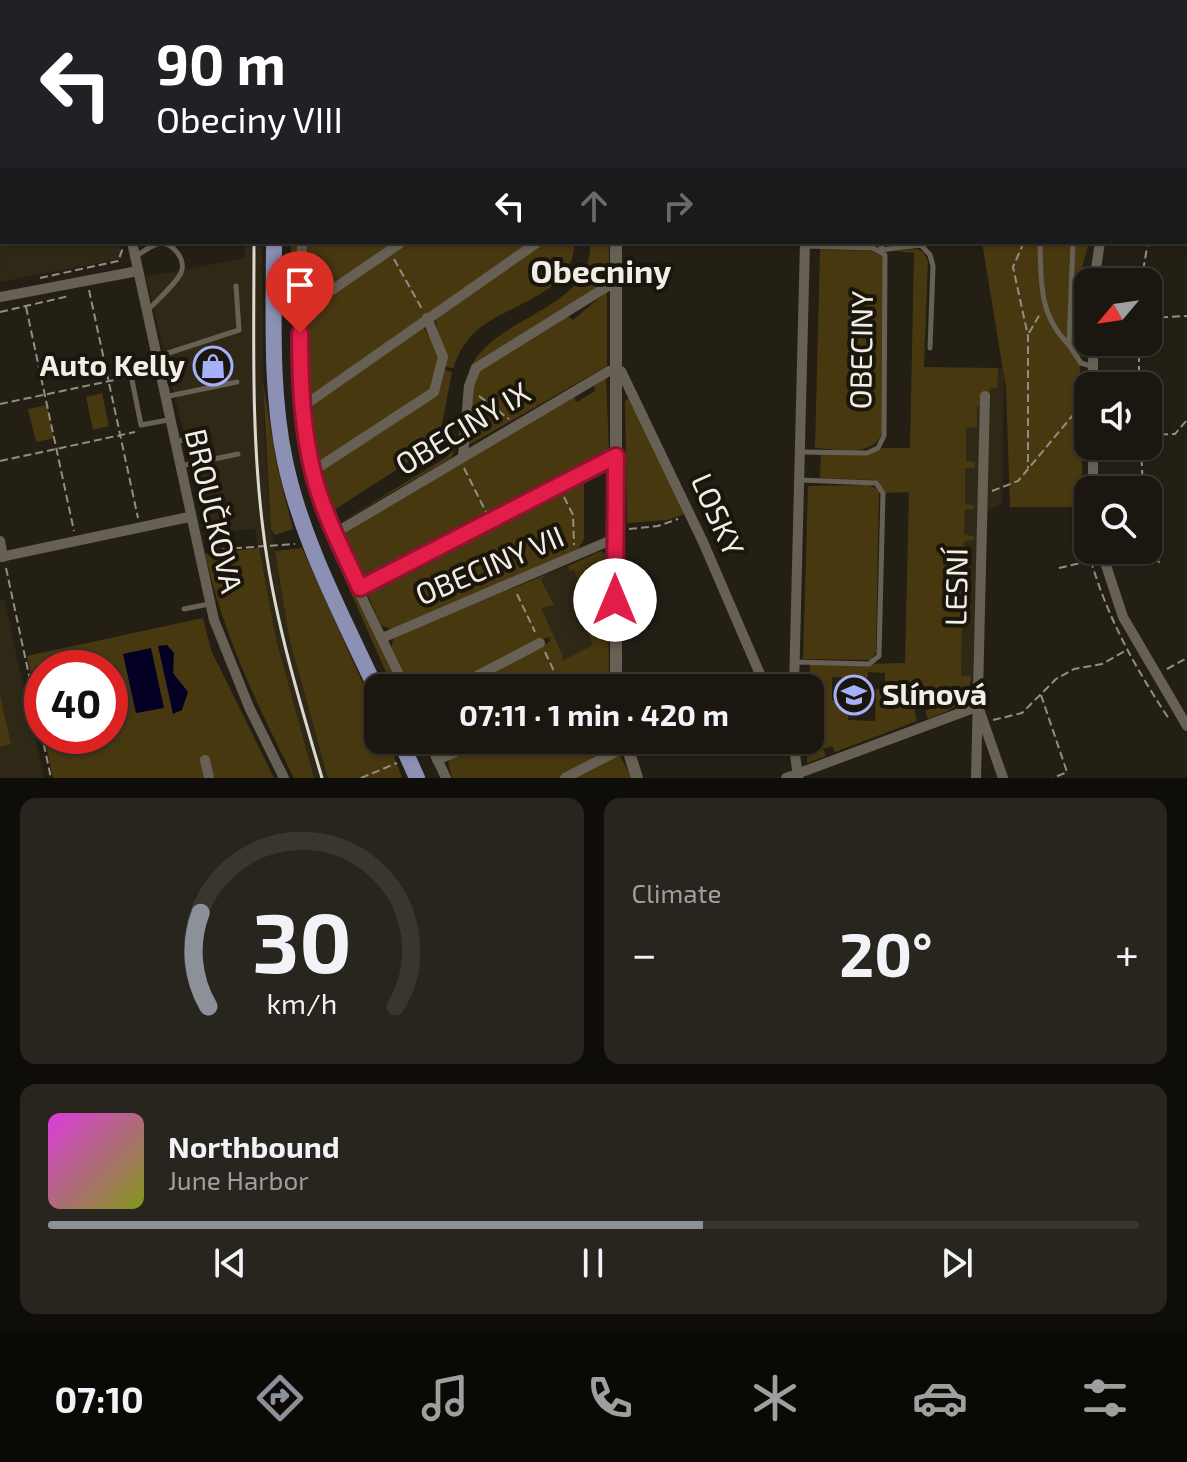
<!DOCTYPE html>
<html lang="en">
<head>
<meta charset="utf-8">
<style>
	:root { --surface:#1b1710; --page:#28241e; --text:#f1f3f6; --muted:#a09f9f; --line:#393630; --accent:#8c9099 }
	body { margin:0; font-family:"Exo 2",sans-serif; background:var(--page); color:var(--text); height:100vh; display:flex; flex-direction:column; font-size:30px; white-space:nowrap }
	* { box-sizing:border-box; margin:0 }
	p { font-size:26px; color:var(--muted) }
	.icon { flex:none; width:44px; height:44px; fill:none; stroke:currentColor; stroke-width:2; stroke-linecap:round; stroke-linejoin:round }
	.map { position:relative; height:778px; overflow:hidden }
	.panel { display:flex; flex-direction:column; gap:20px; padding:20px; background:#0f0d09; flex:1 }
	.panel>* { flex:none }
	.guide { position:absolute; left:0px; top:0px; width:1188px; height:244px; box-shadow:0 2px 6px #0004,0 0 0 2px var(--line); background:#202124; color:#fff; overflow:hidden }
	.needle { width:52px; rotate:241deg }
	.controls { position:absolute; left:1074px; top:268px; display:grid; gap:16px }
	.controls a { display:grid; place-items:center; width:88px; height:88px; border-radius:16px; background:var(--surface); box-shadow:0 2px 6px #0004,0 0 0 2px var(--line); font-size:40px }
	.speed { position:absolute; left:24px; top:650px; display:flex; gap:16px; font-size:40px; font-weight:700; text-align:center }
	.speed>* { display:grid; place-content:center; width:104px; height:104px; border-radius:50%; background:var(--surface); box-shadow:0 2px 6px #0004,0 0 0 2px var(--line); line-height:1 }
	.speed .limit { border:12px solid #d22; background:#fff; color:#111 }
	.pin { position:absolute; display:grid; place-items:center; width:68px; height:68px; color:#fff; margin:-82px -34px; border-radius:50% 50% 50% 0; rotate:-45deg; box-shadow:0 0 8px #0007 }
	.pin .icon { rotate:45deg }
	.me { position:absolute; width:88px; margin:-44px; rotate:0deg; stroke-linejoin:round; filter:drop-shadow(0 0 6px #0008) }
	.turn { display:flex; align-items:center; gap:28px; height:168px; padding:0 24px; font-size:36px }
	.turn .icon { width:104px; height:104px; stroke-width:2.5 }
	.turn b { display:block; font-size:56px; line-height:68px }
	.lanes { display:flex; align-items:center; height:76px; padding:0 24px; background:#0003; justify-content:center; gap:40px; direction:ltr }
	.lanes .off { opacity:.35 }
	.big { font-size:60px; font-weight:700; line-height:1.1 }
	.panel .card { flex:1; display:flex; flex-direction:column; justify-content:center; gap:12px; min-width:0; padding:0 28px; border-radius:16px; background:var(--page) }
	.panel .dial { align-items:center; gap:0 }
	.dial svg { height:208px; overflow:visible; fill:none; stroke:var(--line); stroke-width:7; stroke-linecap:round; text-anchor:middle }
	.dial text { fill:var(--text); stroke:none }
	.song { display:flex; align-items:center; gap:24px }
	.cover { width:96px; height:96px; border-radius:12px; background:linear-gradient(135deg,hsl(300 70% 55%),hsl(70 70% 35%)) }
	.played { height:8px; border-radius:4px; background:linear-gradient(90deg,var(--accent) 60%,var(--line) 60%) }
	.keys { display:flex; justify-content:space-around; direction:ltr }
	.heat { display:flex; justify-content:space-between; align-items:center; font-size:44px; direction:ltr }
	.panel .tiles { flex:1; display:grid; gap:20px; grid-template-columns:1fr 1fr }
	.card:last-child { grid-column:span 2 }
	.trip { position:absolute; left:364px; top:674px; width:460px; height:80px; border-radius:16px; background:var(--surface); box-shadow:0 2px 6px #0004,0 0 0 2px var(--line); font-weight:700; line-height:80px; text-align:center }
	.tabs { display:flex; height:128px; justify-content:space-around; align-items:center; background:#0b0906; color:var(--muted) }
	.tabs .icon { width:56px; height:56px }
	.tabs .current { color:var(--accent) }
	.tabs b { font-size:36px; color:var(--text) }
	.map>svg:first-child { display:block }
	.built { fill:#302817 }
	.green { fill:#483810; fill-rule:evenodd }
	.water { fill:#040024 }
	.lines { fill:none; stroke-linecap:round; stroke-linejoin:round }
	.stream { stroke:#040024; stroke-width:3 }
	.path { stroke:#928e85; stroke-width:2; stroke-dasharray:8 4; stroke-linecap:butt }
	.service { stroke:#676155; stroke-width:5 }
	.minor { stroke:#676155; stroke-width:10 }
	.tertiary { stroke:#676155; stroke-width:12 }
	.primary { stroke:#8c90b5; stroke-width:16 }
	.rail { stroke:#dcd9d1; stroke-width:3 }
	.route-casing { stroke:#92132f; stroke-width:20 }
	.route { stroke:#e11d48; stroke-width:14 }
	.labels { text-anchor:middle; stroke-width:8; stroke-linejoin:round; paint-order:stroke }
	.street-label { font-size:30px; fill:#f1eee7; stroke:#1b160c }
	.poi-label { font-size:30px; font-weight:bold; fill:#f1eee7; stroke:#1b160c; text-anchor:end }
	.neighbourhood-label { font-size:32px; font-weight:bold; fill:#f1eee7; stroke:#1b160c }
</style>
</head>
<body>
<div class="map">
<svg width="1187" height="778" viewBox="0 0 1187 778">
	<rect width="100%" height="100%" fill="#241f15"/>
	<path class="built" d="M89 0H261V2H90Z
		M2 104V242H119L123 258 0 282Z
		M245 242H262L264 431 271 529 282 597 330 778H314L276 639 255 529 208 533 146 277 245 258Z
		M955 368H1004L1002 504 988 510 982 681 971 683 952 678Z
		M607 550 608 647 561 668 522 584Z
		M4 599 44 778H0V600Z"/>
	<path class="green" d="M284 0H554V2H284Z
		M907 0H1187V6L1186 2Z
		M291 242H397L290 316Z
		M409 242H533L315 395 308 393 304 327 309 310Z
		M543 242H574C576 294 508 303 476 331 465 341 458 354 453 368L446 367 435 319Z
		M590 242H609V273L603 285 468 372C493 313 594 312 590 242Z
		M982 242H1089L1078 283 1083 507H1010L1006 388Z
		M820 249 872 251 884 258 882 433C873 458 837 449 815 448Z
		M917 249 923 252 928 261 924 367 998 368 997 388H990V402L977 407V427L966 428V461L975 462V468H965V504L974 505V509H965L964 535 974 536V540L964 541 963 605H972V608L962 609 961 676H971C969 705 951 710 928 719L925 711 954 698 950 686 921 696 915 687 909 688 917 721 835 752 832 746 823 749 826 756 807 763 810 665 905 663 909 492 885 493 874 480 820 478 821 455H867L883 448H910L914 253 895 251ZM868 672 885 673V689H876L875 721 848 720 849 700H832V677L867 679Z
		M607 291V366L469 445 472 384 477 373 568 316 573 320Z
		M423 327 440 354 435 386 323 460 319 459 310 406Z
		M445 370 452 372 440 435 435 445 331 512 321 479 323 469 440 388Z
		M468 375 459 440 451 458 336 525 447 457 458 438Z
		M606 377 609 450 605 457 371 578 358 574 342 541 344 532 574 397 577 402 595 391 594 385Z
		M263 382 277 466 293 529 275 535 271 529Z
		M102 393 109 426 93 430 86 397Z
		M630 397 685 514 668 520 627 523 625 401Z
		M47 405 54 438 36 442 28 409Z
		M570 483 574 488 584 483V539L578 549 393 630 381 625 368 596 370 587Z
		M808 486 869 485 879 490 876 652 871 660 803 659Z
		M328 530 399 688H393L324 532Z
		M259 548 276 639 314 778H294C257 705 223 634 205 554Z
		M302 548 378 717V740H388L402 778H328L289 637 275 551Z
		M601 551 608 559 609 681 604 687 600 676 576 678 573 688H460L551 641 550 636 448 688H410L391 647 394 637 545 575 541 580 554 605 541 608 563 656 562 661 593 645 578 608 587 603 574 570 569 571 568 566Z
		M203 618 211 650 274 778H53L44 736H110V668H42V727L27 656Z
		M0 695 11 744 0 747Z
		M491 740H619V745L613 750 608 745 597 751 598 757 562 778H452L448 763 451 758Z
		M620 755 631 778H573Z"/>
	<path class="water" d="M167 645 174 653 173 673 188 692 182 710 173 714 158 646Z
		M151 648 164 708 136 713 123 654Z"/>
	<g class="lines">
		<path class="stream" d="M736 2 738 0"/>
		<path class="path" d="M1137 0 1139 2
			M959 2 973 0
			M1054 2 1055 0
			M1108 2 1114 0
			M1186 126V136
			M1186 141H1187
			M1186 145 1187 153
			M0 172 2 180
			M1186 202H1187
			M0 212H2
			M1024 242 1013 267 1028 336V468
			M394 259 422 309
			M40 278 118 261 123 248
			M1141 282 1148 242
			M89 290 138 518
			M26 307 74 531
			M0 312 69 296
			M1148 318 1187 316
			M1029 333 1040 314
			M1139 342V386
			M138 375 148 367
			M479 396 509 419
			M0 404 124 378
			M1148 435 1175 434 1187 420
			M1141 446 1143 490
			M0 461 135 432
			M464 468 486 512
			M992 491 1018 481 1088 397
			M564 497 573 515 574 545
			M1082 525C1097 598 1128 657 1169 719
			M1148 526 1159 563
			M629 529 658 526 678 519
			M210 550 295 544
			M1117 560 1154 549
			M6 568 51 778
			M1059 568 1089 561
			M517 594 535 632
			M545 652 562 688
			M1167 669 1187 658
			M1041 695 1067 772 1053 778
			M993 720 1022 713 1056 679 1074 669 1102 664 1125 651
			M361 778 397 763"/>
		<path class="service" d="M110 0 111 2
			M188 0 189 2
			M217 0V2
			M669 0 670 2
			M717 2 719 0
			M883 242 880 250 921 245 930 255 933 266 930 348
			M1073 242 1069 345 1081 363 1091 366
			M1040 243C1041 282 1039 315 1068 344
			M135 257C141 253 150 246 157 244 171 240 187 259 181 273 174 286 157 300 147 311
			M156 357 239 330 236 286
			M132 380 141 425 168 420
			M164 397 237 382
			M174 442 207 435
			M801 452 867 453 878 448 884 436 885 255 873 248 806 246
			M180 466 238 454
			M184 609 209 604
			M796 662 869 664 879 656 883 493 876 483 800 480"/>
		<path class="minor" d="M78 0V2
			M312 2V0
			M367 2 370 0
			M502 2 505 0
			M846 2 847 0
			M1186 46 1187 45
			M0 91H2
			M132 242 214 620 249 707 284 778
			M302 242C300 321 294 403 315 480 333 546 376 624 405 688
			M1094 282 1100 242
			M0 297 138 271
			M300 312 402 242
			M1093 386V342
			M302 407 538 242
			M463 456 469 386 476 368 616 281
			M313 471 434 392 443 357 427 318
			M1093 490V446
			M335 533 609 371H621L703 542 766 688
			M0 541 3 557
			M1101 550 1123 617 1187 726
			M0 557 189 517
			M360 588 616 456
			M382 638 616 538
			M454 688 540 643
			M794 688 805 242
			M980 712 1003 778
			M428 740 446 778
			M793 740 798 777
			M205 760 209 778
			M437 760 484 740
			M565 778 627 746
			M786 778 979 706
			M976 778 985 396"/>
		<path class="tertiary" d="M572 0 573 2
			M616 242V688
			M625 740 637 778"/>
		<path class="primary" d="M271 0V2
			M274 242C274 314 270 390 285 461 302 542 344 619 378 693
			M400 740 417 778"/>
		<path class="rail" d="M253 0V2
			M254 242C254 337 251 434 263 529 273 614 298 696 322 778"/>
	</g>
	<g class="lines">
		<g class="route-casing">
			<path id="route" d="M300 333C300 383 302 432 315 480 325 517 344 553 360 588L616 456 615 600"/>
		</g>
		<use href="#route" class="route"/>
	</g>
	<defs>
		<g id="shop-ring" transform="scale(2)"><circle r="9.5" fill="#1b160c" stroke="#a6b1fc" stroke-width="1.5"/><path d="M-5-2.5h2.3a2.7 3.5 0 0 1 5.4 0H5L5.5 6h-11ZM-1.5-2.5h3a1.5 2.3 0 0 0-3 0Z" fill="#a6b1fc"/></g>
		<g id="school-ring" transform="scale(2)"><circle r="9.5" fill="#1b160c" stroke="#a6b1fc" stroke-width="1.5"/><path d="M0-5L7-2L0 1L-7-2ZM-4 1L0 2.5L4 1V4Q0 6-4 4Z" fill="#a6b1fc"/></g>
	</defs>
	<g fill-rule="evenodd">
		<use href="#shop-ring" x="213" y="366"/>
		<use href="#school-ring" x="854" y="695"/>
	</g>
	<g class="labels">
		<g class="street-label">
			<text transform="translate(862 350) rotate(-89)" y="10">OBECINY</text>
			<text transform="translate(463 429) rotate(-31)" y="10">OBECINY IX</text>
			<text transform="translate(213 511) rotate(77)" y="10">BROUČKOVA</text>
			<text transform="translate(717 515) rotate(66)" y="10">LOSKY</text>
			<text transform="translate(490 566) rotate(-23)" y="10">OBECINY VII</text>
			<text transform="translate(957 587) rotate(-89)" y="10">LESNÍ</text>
		</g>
		<g class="poi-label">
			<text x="185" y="376">Auto Kelly</text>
			<text x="882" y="705" text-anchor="start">Slínová</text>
		</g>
		<g class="neighbourhood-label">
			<text x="601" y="283">Obecniny</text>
		</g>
	</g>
</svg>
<div class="controls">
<a><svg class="needle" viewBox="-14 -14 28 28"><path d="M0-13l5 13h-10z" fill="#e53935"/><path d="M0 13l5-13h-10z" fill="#a09f9f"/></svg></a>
<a><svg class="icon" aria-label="sound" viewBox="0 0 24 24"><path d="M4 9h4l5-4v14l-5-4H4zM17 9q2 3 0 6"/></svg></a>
<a><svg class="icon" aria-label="search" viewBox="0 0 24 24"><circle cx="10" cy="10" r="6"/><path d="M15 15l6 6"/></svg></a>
</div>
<div class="speed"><div class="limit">40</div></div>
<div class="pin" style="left:300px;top:333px;background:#d93025"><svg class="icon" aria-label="arrive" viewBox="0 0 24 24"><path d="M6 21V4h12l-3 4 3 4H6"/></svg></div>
<svg class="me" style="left:615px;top:600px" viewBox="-20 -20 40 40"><circle r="19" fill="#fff"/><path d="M0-13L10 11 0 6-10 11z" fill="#e11d48"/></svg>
<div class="trip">07:11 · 1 min · 420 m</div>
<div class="guide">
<div class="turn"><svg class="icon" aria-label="left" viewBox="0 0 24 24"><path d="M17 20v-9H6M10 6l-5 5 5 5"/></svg><div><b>90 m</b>Obeciny VIII</div></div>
<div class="lanes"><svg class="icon" aria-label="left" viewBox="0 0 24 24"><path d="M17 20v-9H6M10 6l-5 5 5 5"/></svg><svg class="icon off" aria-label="ahead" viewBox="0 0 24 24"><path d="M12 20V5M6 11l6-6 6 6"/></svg><svg class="icon off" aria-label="right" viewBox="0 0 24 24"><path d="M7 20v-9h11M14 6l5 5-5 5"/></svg></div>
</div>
</div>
<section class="panel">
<div class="tiles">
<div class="card dial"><svg viewBox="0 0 100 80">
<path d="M14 69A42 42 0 1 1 86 69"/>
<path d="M14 69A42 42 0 0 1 11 33" stroke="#8c9099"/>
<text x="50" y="56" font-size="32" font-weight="700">30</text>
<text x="50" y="72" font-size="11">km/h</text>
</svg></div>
<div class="card"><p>Climate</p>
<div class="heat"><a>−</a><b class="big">20°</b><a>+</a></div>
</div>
<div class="card">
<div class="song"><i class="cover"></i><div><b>Northbound</b><p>June Harbor</p></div></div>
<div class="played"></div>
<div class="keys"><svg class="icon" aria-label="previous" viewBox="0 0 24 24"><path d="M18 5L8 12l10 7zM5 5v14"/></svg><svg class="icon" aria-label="pause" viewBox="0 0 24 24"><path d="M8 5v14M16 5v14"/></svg><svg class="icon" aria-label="next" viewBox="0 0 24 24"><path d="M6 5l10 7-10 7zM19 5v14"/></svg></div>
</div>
</div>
</section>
<nav class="tabs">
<b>07:10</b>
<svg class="icon current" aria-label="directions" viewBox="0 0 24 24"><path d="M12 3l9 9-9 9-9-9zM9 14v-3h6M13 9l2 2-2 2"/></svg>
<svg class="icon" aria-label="music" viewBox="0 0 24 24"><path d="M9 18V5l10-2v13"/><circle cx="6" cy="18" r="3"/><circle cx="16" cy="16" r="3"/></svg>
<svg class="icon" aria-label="phone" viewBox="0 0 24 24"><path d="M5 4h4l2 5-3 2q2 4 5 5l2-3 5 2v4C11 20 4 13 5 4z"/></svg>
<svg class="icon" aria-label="climate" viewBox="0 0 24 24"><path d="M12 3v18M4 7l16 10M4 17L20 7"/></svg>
<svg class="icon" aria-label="car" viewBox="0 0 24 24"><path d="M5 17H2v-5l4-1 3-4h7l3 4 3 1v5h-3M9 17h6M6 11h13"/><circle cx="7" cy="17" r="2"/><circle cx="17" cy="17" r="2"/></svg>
<svg class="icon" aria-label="filters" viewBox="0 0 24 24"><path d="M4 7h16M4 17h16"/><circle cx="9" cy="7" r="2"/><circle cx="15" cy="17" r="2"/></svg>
</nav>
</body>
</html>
